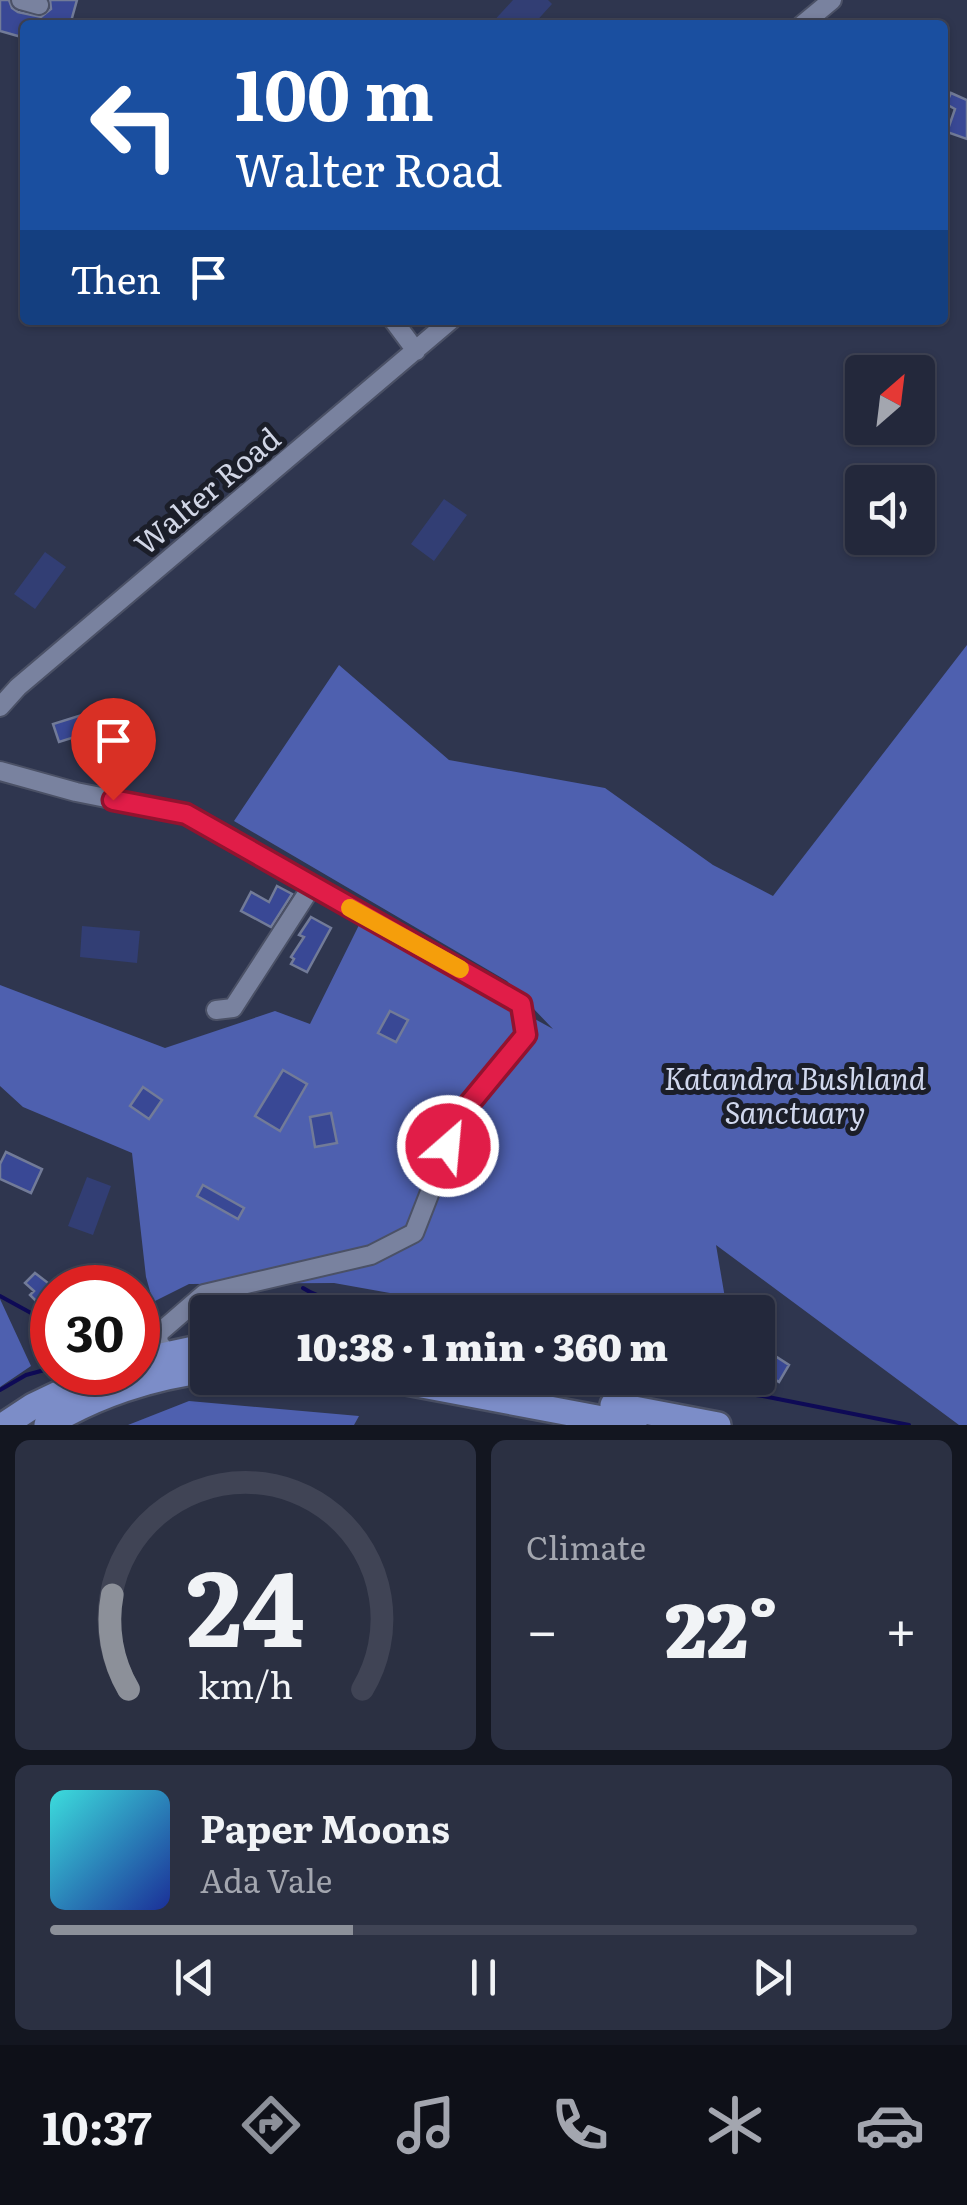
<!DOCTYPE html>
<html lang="en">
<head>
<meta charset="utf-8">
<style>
	:root { --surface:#23283b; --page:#2b3042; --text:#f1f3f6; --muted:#a3a6af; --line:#404455; --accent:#8c9099 }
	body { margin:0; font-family:Literata,serif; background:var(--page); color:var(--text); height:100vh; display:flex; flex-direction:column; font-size:38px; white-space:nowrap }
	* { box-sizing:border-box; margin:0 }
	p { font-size:32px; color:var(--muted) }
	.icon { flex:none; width:55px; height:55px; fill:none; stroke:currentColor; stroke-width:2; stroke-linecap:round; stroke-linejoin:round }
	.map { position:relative; height:1425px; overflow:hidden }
	.side { display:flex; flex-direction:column; gap:15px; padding:15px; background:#131620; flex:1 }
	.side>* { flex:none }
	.guide { position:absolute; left:20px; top:20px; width:928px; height:305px; border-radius:10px; box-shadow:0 2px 8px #0004,0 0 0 2px var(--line); background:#1a4fa0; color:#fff; overflow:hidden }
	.needle { width:65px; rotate:28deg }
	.fabs { position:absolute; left:845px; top:355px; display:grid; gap:20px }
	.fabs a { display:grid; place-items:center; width:90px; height:90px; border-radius:10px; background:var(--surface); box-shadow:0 2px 8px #0004,0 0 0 2px var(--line); font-size:50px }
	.speed { position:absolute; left:30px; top:1265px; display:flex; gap:20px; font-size:50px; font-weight:700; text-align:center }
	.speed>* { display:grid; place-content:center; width:130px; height:130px; border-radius:50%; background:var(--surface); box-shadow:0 2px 8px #0004,0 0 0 2px var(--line); line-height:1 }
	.speed .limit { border:15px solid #d22; background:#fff; color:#111 }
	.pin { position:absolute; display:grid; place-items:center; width:85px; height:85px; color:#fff; margin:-102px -42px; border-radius:50% 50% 50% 0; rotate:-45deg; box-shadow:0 0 10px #0007 }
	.pin .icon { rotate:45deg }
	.me { position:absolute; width:110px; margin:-55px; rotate:27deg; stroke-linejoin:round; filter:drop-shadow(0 0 8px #0008) }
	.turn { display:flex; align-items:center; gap:35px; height:210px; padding:0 50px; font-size:45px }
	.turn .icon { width:130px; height:130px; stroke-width:2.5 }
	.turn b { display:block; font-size:70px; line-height:85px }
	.then { display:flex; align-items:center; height:95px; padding:0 50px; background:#0003; gap:20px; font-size:38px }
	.big { font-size:75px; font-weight:800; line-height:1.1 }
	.side .tile { flex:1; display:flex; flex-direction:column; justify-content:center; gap:15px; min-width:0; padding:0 35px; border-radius:15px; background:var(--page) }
	.side .dial { align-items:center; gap:0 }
	.dial svg { height:260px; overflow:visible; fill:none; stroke:var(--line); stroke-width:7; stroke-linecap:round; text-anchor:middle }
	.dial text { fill:var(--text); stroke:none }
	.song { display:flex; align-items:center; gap:30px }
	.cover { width:120px; height:120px; border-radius:15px; background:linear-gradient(135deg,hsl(180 70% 55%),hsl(230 70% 35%)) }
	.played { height:10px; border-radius:5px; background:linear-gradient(90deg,var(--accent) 35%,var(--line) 35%) }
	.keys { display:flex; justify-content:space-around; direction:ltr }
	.heat { display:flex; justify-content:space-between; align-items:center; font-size:55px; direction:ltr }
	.side .tiles { flex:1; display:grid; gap:15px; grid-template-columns:1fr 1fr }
	.tile:last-child { grid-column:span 2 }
	.trip { position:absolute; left:190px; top:1295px; width:585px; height:100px; border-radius:10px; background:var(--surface); box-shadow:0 2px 8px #0004,0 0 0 2px var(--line); font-weight:800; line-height:100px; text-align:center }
	.tab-bar { display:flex; height:160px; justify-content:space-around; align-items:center; background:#0e1018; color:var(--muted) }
	.tab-bar .icon { width:70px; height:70px }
	.tab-bar .selected { color:var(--accent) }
	.tab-bar b { font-size:45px; color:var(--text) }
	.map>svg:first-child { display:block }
	.green { fill:#323e74 }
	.forest { fill:#4e60af }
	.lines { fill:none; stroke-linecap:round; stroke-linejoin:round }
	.stream { stroke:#0e0a56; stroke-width:4 }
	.building { fill:#394895; stroke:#727b98; stroke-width:2.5 }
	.minor-casing { stroke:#4b5166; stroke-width:22 }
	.highway-casing { stroke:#4b5166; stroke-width:30 }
	.minor { stroke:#79829f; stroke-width:18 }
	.highway { stroke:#7c8dc8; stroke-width:25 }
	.route-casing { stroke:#92132f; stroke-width:25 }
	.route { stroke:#e11d48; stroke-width:18 }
	.slow { stroke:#f59e0b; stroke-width:18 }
	.labels { text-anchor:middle; stroke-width:10; stroke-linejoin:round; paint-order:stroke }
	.street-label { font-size:30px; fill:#d1d6e6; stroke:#1b1e29 }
	.park-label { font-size:30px; font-style:italic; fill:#d1d8ee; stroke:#1b1e29 }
</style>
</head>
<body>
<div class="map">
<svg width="967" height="1425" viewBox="0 0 967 1425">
	<rect width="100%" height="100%" fill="#2f364f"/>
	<path class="green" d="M513 0H548L552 4 533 25H490Z
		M444 499 467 515 434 561 411 544Z
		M45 552 66 567 35 609 14 594Z
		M82 926 140 931 137 963 80 957Z
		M87 1177 111 1186 93 1235 68 1226Z"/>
	<path class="forest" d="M967 645V1425H959L716 1245 726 1304 721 1312H496L334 1283 189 1284 153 1302 146 1277 132 1153 23 1107 0 1086V985L165 1048 275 1011 310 1024 360 923 553 1029 507 981 234 821 339 665 449 760 605 788 713 865 773 896Z
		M0 1299 31 1366 0 1387Z
		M189 1401 359 1416 354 1425H128Z"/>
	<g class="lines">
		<path class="stream" d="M303 1288C335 1309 377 1296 411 1312
			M0 1296 42 1319 52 1339
			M658 1381 763 1396 909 1425
			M0 1390 26 1375 52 1368"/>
	</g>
	<path class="building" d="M0 0H9L12 8 18 12 41 17 51 9 50 0H77L70 25H25V38L0 31Z
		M951 93 967 100V139L947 132 955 109 946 104Z
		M101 709 107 727 59 742 53 724Z
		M277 886 292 894 271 927 241 911 251 892 269 902Z
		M311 917 331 928 307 972 291 964 294 959 291 957 304 937 299 935Z
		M390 1011 408 1020 396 1042 378 1033Z
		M283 1070 307 1084 280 1131 255 1116Z
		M143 1087 162 1100 149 1119 130 1106Z
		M331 1113 337 1143 315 1147 310 1117Z
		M6 1152 42 1169 31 1193 0 1179V1164Z
		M203 1185 244 1208 238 1219 197 1196Z
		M35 1273 52 1286V1317L30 1295 34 1291 25 1283Z
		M758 1345 789 1365 779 1382 758 1369Z"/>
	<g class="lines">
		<g class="minor-casing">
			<path id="minor" d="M21 0 39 5
				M802 25 832 0
				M393 320 416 351
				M0 707 18 687 451 320
				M0 771 76 792 186 814 521 1004 526 1035 460 1115 414 1233 371 1255 204 1294 159 1333 158 1342 167 1353
				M216 1010 233 1008 312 886"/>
		</g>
		<g class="highway-casing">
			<path id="highway" d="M138 1361 208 1346
				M385 1378 634 1425
				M613 1405 718 1425
				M4 1425 33 1406 104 1372
				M47 1425C94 1396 153 1376 208 1370"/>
		</g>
		<use href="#minor" class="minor"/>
		<use href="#highway" class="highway"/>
	</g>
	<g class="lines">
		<g class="route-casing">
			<path id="route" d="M113 800 186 814 521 1004 526 1035 460 1115 448 1146"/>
		</g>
		<use href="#route" class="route"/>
		<path class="slow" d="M350 908 460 969"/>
	</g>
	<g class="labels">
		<g class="street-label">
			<text transform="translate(208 492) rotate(-40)" y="10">Walter Road</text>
		</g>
		<g class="park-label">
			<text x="795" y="1090">Katandra Bushland<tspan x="795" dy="34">Sanctuary</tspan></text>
		</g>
	</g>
</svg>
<div class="fabs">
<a><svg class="needle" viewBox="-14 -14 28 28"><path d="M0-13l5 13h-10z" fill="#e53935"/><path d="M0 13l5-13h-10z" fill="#a3a6af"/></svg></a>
<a><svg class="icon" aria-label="sound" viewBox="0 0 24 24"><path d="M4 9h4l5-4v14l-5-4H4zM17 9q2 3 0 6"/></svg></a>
</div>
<div class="speed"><div class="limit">30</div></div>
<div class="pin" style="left:113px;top:800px;background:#d93025"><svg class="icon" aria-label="arrive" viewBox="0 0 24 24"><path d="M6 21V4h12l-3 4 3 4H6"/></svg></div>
<svg class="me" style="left:448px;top:1146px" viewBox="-20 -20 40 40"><circle r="17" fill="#e11d48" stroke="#fff" stroke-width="3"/><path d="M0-11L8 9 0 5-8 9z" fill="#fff"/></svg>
<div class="trip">10:38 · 1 min · 360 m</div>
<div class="guide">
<div class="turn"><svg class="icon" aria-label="left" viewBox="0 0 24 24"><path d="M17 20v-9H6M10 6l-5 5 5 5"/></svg><div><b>100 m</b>Walter Road</div></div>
<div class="then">Then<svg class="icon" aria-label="arrive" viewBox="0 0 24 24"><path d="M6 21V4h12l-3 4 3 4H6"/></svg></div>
</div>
</div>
<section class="side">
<div class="tiles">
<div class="tile dial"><svg viewBox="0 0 100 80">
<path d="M14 69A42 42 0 1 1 86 69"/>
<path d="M14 69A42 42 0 0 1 9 40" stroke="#8c9099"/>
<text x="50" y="56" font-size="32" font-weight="700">24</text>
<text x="50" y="72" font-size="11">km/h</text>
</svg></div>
<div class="tile"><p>Climate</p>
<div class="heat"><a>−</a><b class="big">22°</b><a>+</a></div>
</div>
<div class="tile">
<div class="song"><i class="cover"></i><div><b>Paper Moons</b><p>Ada Vale</p></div></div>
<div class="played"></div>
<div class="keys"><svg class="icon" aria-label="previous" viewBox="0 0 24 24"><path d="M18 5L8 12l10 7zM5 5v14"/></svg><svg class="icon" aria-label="pause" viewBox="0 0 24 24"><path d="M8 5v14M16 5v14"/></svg><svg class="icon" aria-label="next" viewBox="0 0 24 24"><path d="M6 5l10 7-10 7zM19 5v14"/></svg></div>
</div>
</div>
</section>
<nav class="tab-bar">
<b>10:37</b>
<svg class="icon selected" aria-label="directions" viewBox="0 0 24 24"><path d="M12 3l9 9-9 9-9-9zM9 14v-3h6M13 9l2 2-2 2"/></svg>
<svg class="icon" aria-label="music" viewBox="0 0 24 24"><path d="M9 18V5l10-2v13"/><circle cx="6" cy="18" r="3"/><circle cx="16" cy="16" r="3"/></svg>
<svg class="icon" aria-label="phone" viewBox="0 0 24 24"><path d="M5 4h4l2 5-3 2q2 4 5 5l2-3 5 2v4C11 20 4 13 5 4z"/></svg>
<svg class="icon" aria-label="climate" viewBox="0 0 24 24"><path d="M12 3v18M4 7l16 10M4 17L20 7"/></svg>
<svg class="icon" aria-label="car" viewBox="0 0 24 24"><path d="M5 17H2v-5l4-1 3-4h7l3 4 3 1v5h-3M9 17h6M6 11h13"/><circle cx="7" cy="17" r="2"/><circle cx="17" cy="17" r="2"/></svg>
</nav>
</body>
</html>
